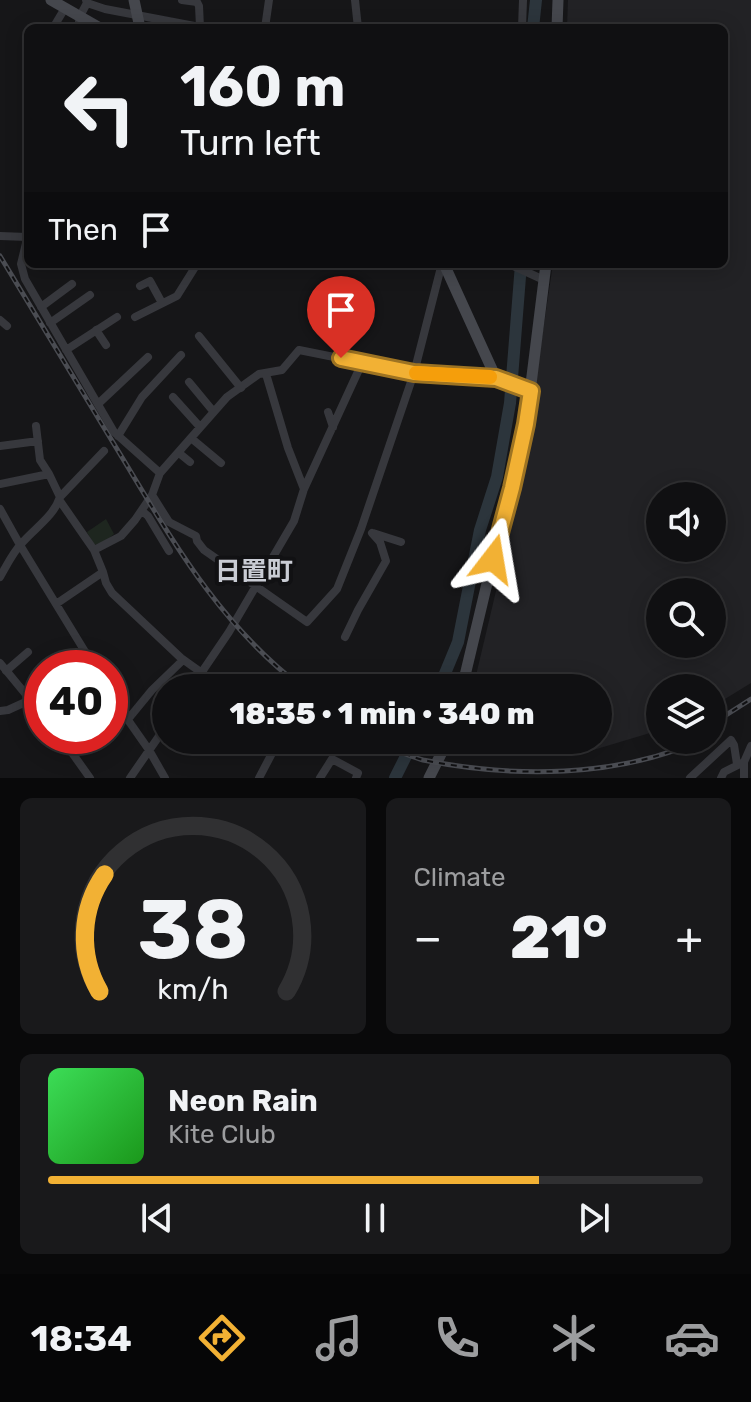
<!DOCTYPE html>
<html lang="en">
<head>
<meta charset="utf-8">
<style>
	:root { --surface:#101012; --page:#19191b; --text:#f1f3f6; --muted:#9c9d9f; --line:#303032; --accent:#f2b134 }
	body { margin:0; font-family:Rubik,"Noto Sans JP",sans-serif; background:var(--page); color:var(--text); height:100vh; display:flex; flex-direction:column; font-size:30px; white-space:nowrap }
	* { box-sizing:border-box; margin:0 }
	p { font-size:26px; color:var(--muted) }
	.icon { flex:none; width:44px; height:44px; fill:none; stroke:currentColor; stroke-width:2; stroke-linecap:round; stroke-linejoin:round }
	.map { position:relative; height:778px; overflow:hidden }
	.panel { display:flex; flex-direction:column; gap:20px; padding:20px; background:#09090a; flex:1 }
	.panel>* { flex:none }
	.top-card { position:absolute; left:24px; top:24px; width:704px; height:244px; border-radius:12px; box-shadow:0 4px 20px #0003,0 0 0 2px var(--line); background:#101012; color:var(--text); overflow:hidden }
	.tools { position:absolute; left:646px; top:482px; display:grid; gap:16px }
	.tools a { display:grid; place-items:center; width:80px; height:80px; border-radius:50%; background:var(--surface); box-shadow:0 4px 20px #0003,0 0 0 2px var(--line); font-size:40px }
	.speed { position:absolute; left:24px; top:650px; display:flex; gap:16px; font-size:40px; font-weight:700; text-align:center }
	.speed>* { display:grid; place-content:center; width:104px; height:104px; border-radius:50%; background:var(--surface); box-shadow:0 4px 20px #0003,0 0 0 2px var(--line); line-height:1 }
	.speed .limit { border:12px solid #d22; background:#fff; color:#111 }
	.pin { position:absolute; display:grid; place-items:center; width:68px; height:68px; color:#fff; margin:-82px -34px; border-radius:50% 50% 50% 0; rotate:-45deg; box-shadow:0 0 8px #0007 }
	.pin .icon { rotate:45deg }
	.me { position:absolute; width:88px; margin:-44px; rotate:14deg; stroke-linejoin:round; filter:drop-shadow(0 0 6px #0008) }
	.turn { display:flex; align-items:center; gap:28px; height:168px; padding:0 24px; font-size:36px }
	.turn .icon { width:104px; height:104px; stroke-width:2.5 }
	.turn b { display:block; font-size:56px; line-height:68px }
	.then { display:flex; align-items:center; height:76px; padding:0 24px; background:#0003; gap:16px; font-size:30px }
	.big { font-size:60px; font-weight:800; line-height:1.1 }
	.panel .card { flex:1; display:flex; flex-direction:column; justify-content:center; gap:12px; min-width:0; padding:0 28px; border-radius:12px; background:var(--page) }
	.panel .dial { align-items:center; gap:0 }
	.dial svg { height:208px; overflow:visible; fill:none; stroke:var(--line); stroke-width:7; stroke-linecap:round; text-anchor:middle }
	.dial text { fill:var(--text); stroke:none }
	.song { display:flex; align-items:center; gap:24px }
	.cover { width:96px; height:96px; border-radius:12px; background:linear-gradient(135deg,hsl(130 70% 55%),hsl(120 70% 35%)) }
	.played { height:8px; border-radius:4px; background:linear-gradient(90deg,var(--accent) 75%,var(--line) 75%) }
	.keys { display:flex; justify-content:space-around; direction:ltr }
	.heat { display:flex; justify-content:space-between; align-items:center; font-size:44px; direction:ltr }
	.panel .tiles { flex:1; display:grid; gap:20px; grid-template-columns:1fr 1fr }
	.card:last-child { grid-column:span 2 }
	.trip { position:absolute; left:152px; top:674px; width:460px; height:80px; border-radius:40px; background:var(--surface); box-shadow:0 4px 20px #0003,0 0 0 2px var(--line); font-weight:800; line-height:80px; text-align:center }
	.tab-bar { display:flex; height:128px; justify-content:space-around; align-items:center; background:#060607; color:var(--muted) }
	.tab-bar .icon { width:56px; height:56px }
	.tab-bar .selected { color:var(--accent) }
	.tab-bar b { font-size:36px; color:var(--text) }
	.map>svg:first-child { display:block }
	.built { fill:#222225; fill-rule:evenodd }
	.green { fill:#1e261f }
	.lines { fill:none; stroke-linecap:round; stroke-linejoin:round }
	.river { stroke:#2c353c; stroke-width:12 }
	.street { stroke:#37383d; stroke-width:8 }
	.secondary { stroke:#45474d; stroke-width:11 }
	.rail-casing { stroke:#4a4c52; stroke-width:5 }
	.rail { stroke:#111113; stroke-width:2; stroke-dasharray:6; stroke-linecap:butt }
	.route-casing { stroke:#9d7322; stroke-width:20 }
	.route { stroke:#f2b134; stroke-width:14 }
	.slow { stroke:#f59e0b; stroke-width:14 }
	.labels { text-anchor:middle; stroke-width:8; stroke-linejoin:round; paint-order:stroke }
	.quarter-label { font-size:26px; font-weight:bold; fill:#c9ccd4; stroke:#111113 }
</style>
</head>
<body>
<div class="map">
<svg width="751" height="778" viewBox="0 0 751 778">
	<rect width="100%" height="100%" fill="#161618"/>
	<path class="built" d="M568 0H751V683L712 707V688H660V730L580 754 456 752 459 740H598V688H473L529 452 537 371 553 264H724V28H567ZM660 496H712V548H660ZM660 592H712V644H660Z"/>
	<path class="green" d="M106 519 114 534 106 541 94 545 87 532Z"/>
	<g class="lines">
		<path class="river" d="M533 28 536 0
			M439 688 458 642 480 530 497 477 510 403 521 264
			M395 778 414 740"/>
		<path class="street" d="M86 0 87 3 105 9 205 28
			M182 0 197 2 199 6 200 27
			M355 0 358 28
			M53 28 65 8
			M78 28 80 16 87 3
			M265 28 269 0
			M522 28 523 0
			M28 235 21 264 25 279 114 432 160 473
			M0 236 27 237
			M509 264 544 280
			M140 286 150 281 162 303
			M41 307 72 284
			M135 317 177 296 197 264
			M0 320 7 326
			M50 323 90 295
			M96 330 106 345
			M199 336 241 388
			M66 350 117 317
			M266 374 288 448 304 489
			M189 382 213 411
			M173 397 200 427
			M98 404 148 357
			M328 412 333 427
			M118 436 142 397 181 355
			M191 438 221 463
			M0 446 38 441
			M179 453 190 462
			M49 474 60 497
			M0 484 49 474 40 460 36 426
			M152 495 169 522 196 536 197 541 204 550 307 622 337 589 361 529 414 373 440 271 444 264
			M60 501 94 550
			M0 509 20 545 95 668
			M142 511 148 516 169 551
			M373 533 401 542
			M103 572 106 583 112 593 181 658 223 688
			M0 577C7 565 13 552 22 543 35 528 54 516 60 497L104 451
			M56 604 103 572 94 550 121 536 135 520 152 495 160 473 227 397 259 374 282 370 299 350 414 373 496 378
			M345 637 358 610 386 561 380 542 372 533
			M0 663 42 714
			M6 671 28 652
			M191 688 229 632 294 521 304 489 362 363
			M110 690 129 718 128 720 149 750 165 778
			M0 711 8 710 30 700
			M129 718 152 690 183 660
			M60 736 90 778
			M299 740 301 741
			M130 778 166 726
			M259 778 279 740
			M320 778 332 759 358 773 356 778
			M690 778 731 740 734 745 737 764
			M721 778 724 772 742 763
			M744 778V762L751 746"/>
		<path class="secondary" d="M51 0 100 28
			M134 0 140 28
			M557 28 558 0
			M444 264 496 378 531 391
			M462 688 500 529 512 488 526 424 546 264
			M429 778 441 754 446 740"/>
		<g class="rail-casing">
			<path id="rail" d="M0 256C40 322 80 388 120 454 174 543 219 624 303 688
				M712 724 751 699
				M371 740C388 747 406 755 423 760 514 778 616 778 701 740"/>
		</g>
		<use href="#rail" class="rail"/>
	</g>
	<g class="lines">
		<g class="route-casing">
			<path id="route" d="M341 358 414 373 496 378 531 391 526 424 512 488 493 559"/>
		</g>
		<use href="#route" class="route"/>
		<path class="slow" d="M416 373 490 377"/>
	</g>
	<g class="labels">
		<g class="quarter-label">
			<text x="254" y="580">日置町</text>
		</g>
	</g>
</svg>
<div class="tools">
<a><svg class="icon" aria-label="sound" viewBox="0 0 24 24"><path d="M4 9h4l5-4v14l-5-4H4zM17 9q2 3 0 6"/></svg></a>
<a><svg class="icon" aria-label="search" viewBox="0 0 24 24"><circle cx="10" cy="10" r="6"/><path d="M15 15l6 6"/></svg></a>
<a><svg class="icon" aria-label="layers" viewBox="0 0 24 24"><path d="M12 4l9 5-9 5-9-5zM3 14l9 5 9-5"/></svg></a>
</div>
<div class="speed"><div class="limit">40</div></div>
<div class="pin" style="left:341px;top:358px;background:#d93025"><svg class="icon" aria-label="arrive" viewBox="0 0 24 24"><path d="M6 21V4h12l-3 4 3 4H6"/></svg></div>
<svg class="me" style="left:493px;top:559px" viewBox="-20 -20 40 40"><path d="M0-17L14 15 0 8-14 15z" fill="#f2b134" stroke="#fff" stroke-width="4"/></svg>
<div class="trip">18:35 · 1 min · 340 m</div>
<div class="top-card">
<div class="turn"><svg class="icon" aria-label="left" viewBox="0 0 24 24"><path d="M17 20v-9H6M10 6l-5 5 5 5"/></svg><div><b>160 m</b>Turn left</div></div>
<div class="then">Then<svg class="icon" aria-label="arrive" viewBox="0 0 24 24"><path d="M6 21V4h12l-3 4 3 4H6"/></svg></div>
</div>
</div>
<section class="panel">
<div class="tiles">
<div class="card dial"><svg viewBox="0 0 100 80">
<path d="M14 69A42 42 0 1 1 86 69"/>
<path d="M14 69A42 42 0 0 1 16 24" stroke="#f2b134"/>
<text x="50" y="56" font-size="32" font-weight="700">38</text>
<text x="50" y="72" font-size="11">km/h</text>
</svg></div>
<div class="card"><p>Climate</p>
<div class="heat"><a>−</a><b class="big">21°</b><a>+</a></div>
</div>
<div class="card">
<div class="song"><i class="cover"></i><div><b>Neon Rain</b><p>Kite Club</p></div></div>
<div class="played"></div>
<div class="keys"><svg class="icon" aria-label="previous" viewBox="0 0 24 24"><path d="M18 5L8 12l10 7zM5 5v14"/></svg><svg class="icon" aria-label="pause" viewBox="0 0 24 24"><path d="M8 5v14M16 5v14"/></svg><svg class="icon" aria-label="next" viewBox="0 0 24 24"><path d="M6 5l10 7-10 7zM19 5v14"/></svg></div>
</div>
</div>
</section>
<nav class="tab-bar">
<b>18:34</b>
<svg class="icon selected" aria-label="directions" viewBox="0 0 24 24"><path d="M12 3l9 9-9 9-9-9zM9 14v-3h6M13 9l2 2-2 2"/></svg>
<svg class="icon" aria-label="music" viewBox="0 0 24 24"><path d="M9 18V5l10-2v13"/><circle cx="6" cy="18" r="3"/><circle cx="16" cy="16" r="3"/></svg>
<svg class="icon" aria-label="phone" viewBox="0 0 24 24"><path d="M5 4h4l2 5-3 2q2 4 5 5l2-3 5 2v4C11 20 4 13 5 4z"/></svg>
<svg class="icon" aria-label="climate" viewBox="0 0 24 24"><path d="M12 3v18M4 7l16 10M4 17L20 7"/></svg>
<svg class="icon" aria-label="car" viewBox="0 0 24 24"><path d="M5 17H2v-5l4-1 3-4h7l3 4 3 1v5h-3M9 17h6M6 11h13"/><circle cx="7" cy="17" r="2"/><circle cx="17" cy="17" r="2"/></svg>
</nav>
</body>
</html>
